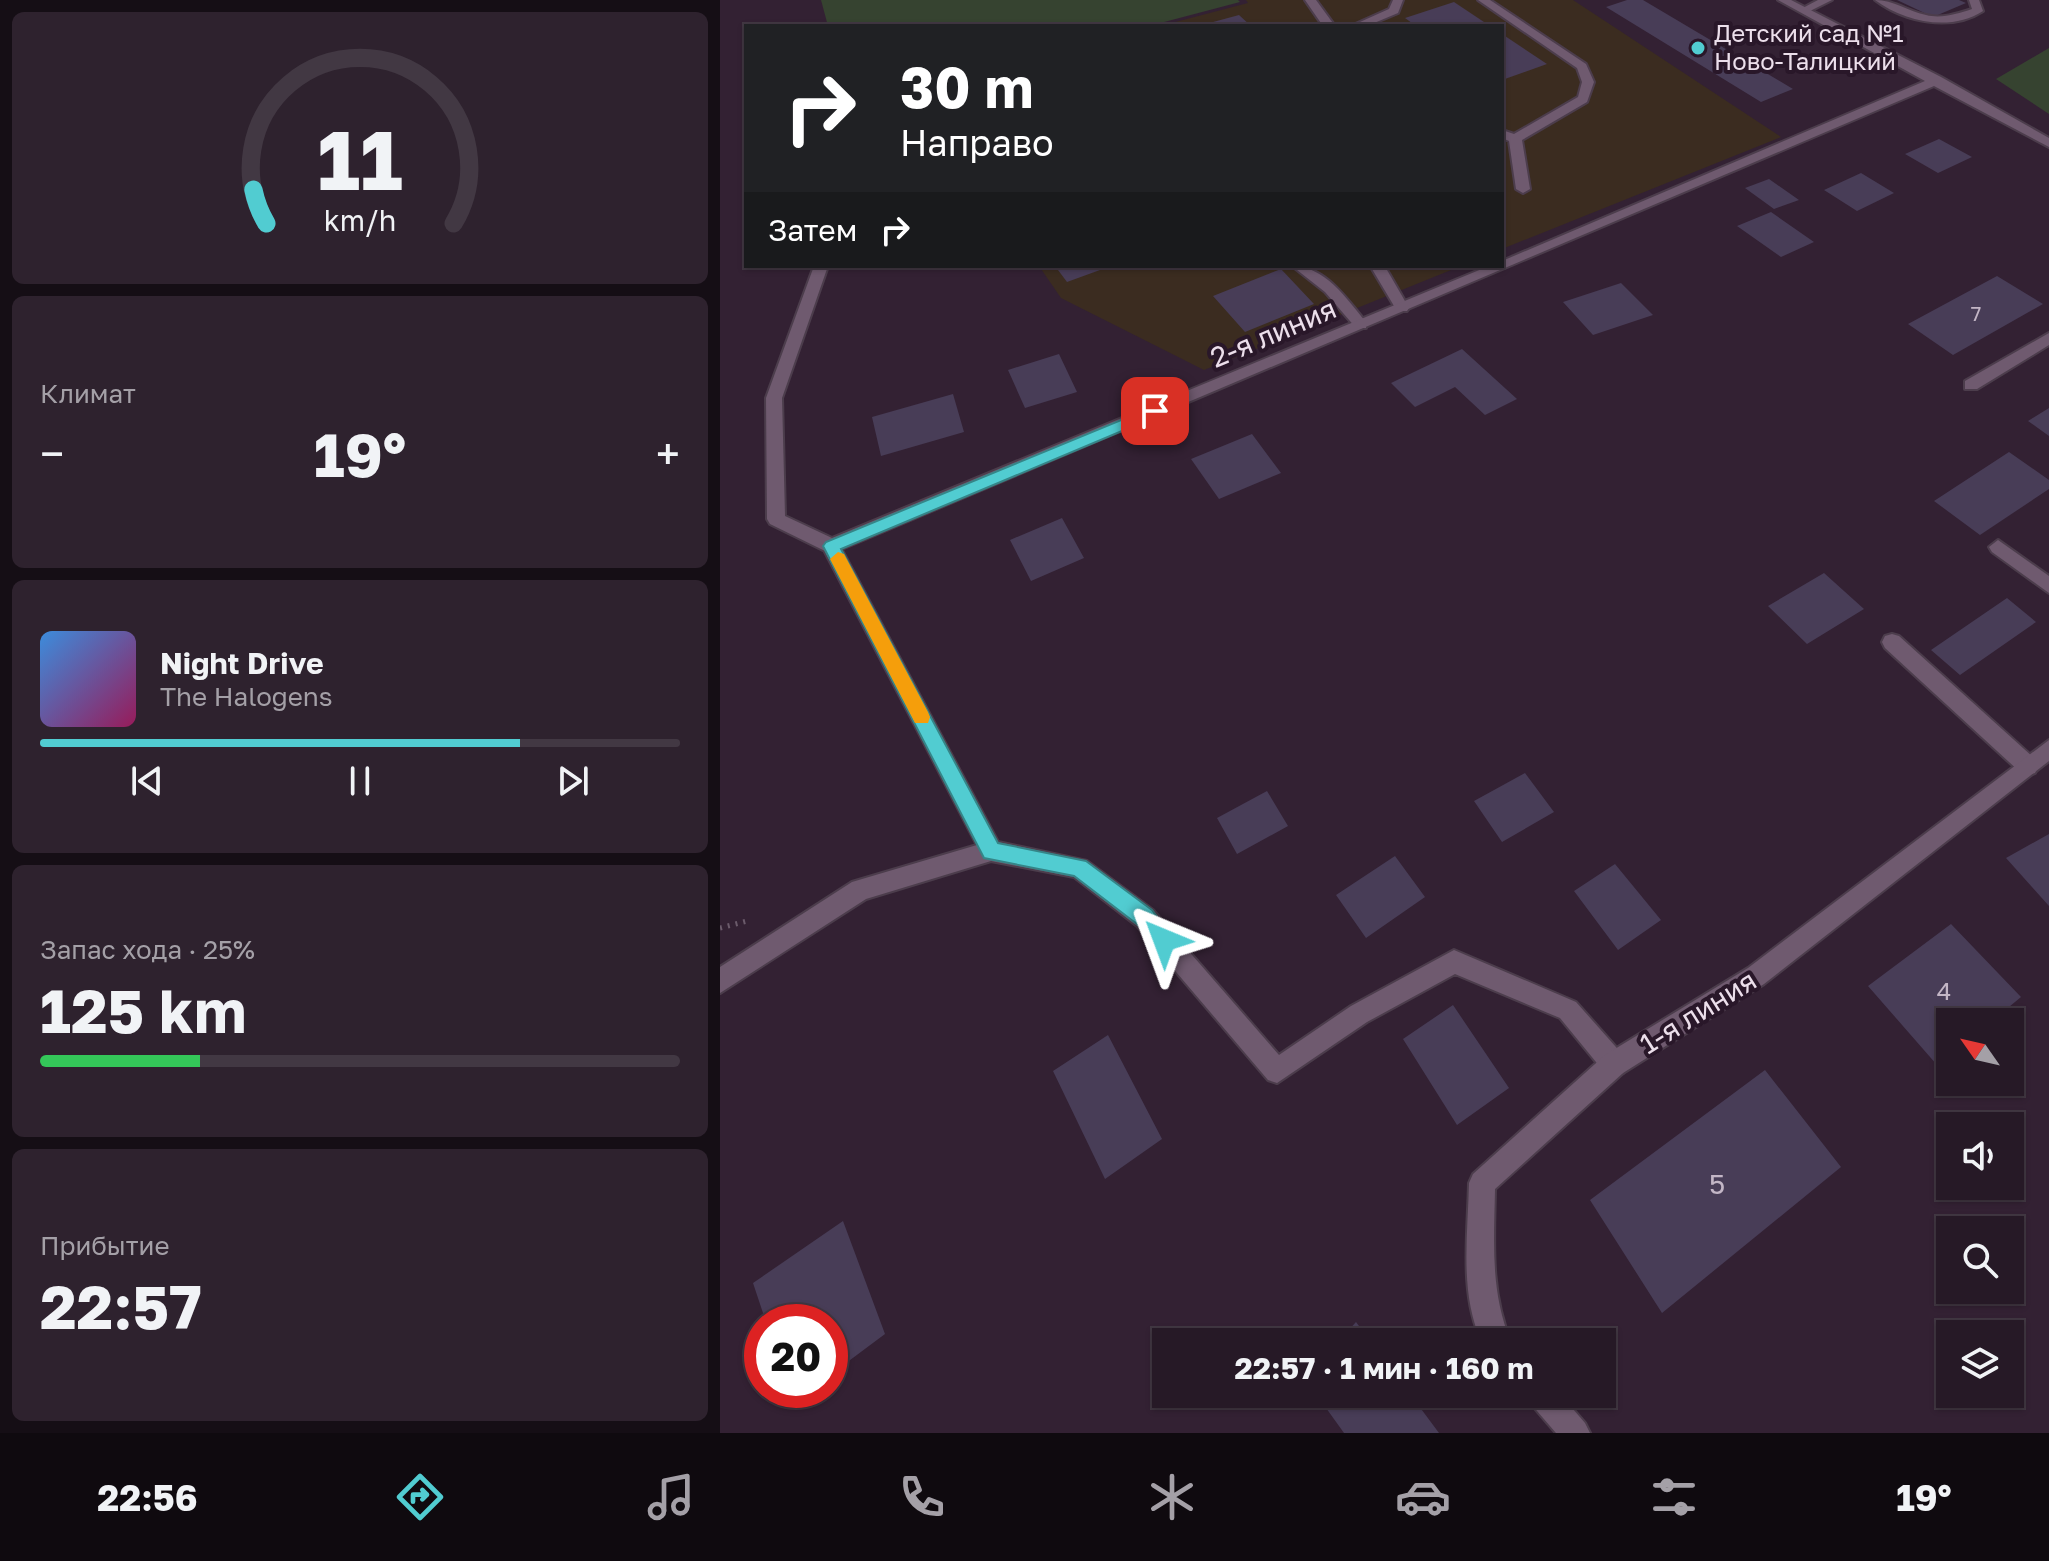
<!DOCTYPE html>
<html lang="ru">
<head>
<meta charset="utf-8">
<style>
	:root { --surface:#261926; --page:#2e222e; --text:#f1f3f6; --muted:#a4a0a7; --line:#423843; --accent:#51ccd1 }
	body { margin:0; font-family:"Golos Text",sans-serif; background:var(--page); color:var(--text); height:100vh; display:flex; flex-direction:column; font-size:30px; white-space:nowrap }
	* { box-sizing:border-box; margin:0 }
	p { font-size:26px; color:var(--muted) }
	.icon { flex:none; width:44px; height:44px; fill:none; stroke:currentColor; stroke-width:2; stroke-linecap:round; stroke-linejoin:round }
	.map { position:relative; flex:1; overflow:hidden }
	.side { display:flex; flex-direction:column; gap:12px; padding:12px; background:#150e15; width:720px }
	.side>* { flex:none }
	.hud { position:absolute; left:24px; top:24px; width:760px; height:244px; border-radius:0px; box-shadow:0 2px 6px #0004,0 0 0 2px var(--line); background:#202124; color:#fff; overflow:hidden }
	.needle { width:52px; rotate:304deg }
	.controls { position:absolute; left:1216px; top:1008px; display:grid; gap:16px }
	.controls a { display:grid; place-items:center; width:88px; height:88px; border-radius:0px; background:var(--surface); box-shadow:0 2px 6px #0004,0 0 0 2px var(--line); font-size:40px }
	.speed { position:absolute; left:24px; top:1304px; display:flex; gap:16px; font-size:40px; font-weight:700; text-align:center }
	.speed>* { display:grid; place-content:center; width:104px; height:104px; border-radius:50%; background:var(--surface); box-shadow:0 2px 6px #0004,0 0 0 2px var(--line); line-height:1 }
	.speed .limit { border:12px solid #d22; background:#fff; color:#111 }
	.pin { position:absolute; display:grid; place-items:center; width:68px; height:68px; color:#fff; margin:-34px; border-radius:16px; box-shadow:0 4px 12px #0006 }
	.me { position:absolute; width:88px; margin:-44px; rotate:316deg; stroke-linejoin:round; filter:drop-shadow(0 0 6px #0008) }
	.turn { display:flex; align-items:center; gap:28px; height:168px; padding:0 24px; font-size:36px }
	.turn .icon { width:104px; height:104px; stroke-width:2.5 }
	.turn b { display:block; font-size:56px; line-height:68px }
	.then { display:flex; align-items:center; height:76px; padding:0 24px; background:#0003; gap:16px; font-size:30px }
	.big { font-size:60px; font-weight:700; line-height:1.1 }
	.side .card { flex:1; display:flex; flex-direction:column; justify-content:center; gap:12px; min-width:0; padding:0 28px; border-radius:12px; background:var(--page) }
	.side .dial { align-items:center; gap:0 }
	.dial svg { height:208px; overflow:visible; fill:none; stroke:var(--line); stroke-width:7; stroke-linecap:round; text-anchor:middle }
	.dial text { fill:var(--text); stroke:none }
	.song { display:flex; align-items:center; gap:24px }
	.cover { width:96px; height:96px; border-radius:12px; background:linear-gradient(135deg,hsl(210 70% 55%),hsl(330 70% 35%)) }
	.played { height:8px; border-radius:4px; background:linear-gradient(90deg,var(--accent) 75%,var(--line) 75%) }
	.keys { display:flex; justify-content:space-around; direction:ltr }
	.heat { display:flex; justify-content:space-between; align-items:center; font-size:44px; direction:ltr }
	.charge { height:12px; border-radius:6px; background:linear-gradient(90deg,#34c759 25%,var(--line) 0) }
	.trip { position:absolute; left:432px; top:1328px; width:464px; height:80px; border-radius:0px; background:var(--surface); box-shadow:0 2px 6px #0004,0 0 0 2px var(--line); font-weight:700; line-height:80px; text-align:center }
	.tabs { display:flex; height:128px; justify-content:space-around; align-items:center; background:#0f0a0f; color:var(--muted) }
	.tabs .icon { width:56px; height:56px }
	.tabs .current { color:var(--accent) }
	.tabs b { font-size:36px; color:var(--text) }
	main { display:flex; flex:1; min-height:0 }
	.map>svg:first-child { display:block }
	.industrial { fill:#3b2c20 }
	.green { fill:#364330 }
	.building { fill:#483d57 }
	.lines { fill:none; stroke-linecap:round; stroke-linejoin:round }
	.lane-casing { stroke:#4c3d4c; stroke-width:4 }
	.street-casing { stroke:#4c3d4c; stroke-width:4 }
	.path { stroke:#6b5b6b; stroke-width:5; stroke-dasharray:2 6; stroke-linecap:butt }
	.lane { fill:#6f5a6f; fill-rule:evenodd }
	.street { fill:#6f5a6f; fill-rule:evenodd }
	.route { fill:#51ccd1; stroke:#358588; stroke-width:2 }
	.slow { fill:#f59e0b }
	.poi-dot { fill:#51ccd1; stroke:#291729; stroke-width:3 }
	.labels { text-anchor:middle; stroke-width:8; stroke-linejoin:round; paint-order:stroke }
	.far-number-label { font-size:20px; fill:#c3b6c6 }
	.far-poi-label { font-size:24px; fill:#ecdfeb; stroke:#291729; text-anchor:start }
	.number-label { font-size:24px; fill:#c3b6c6 }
	.street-label { font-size:28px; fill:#ecdfeb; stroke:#291729 }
	.near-number-label { font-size:28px; fill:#c3b6c6 }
</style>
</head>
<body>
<main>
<section class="side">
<div class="card dial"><svg viewBox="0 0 100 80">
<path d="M14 69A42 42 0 1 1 86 69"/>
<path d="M14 69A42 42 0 0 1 9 56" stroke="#51ccd1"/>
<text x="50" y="56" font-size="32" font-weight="700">11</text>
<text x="50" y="72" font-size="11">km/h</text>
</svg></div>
<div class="card"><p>Климат</p>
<div class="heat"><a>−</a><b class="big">19°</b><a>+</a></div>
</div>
<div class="card">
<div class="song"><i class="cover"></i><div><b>Night Drive</b><p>The Halogens</p></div></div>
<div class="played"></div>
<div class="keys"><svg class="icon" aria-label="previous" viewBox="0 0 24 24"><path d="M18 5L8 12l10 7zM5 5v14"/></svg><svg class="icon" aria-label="pause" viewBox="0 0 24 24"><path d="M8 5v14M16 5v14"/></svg><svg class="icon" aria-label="next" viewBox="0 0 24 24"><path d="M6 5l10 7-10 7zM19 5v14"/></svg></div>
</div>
<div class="card"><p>Запас хода · 25%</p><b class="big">125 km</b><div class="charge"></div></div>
<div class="card"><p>Прибытие</p><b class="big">22:57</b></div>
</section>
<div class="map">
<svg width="1329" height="1433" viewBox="0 0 1329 1433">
	<rect width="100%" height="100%" fill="#332133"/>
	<path class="industrial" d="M526 0H853L1061 137 782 249V26H440L528 3Z
		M319 266H741L484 370 341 298Z"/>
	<path class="green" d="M101 0H518L520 2 429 26H108Z
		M1329 48V114L1276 79Z"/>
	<path class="building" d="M907 0H923L1073 89 1041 102 886 7Z
		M1177 0H1239L1246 3 1213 17Z
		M734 2 770 26H696L685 18Z
		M519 15 531 26H482V25Z
		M782 34 827 64 782 80Z
		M1219 139 1252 157 1218 173 1185 154Z
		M1141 173 1174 193 1137 211 1104 190Z
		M1049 179 1079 200 1054 209 1025 188Z
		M1051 212 1094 242 1061 257 1017 226Z
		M335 266H391L347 282Z
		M561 269 594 304 525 332 493 296Z
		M1277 276 1323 304 1233 355 1188 324Z
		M901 283 933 315 873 335 843 302Z
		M742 349 797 399 765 415 735 387 695 407 671 383Z
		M339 354 357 392 305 408 288 370Z
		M233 394 244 432 161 456 152 417Z
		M1329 408V436L1308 421Z
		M532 434 561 473 499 499 471 459Z
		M1289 452 1329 480V489L1260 535 1214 501Z
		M342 518 364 558 311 581 290 540Z
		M1104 573 1144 609 1087 644 1048 606Z
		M1287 598 1316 622 1240 675 1211 650Z
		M805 773 834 812 782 842 754 801Z
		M547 791 568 826 517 854 497 818Z
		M1329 834V906L1286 858Z
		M675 856 705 897 646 938 616 895Z
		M895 864 941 920 898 950 854 891Z
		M1231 924 1301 997 1271 1022H1230V1055L1217 1065 1148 986Z
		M733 1005 789 1088 737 1125 683 1039Z
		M388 1035 442 1139 385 1179 333 1071Z
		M1045 1070 1121 1167 942 1313 870 1200Z
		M123 1221 165 1334 110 1375V1322H46L33 1283Z
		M636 1322 651 1342H618Z
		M68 1390H90L72 1403Z
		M596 1394H690L719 1433H624Z"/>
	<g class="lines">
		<g class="lane-casing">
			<path id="lane" d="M585 0H596L615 26H603Z
				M673 0H683L678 13 647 26H631L669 9Z
				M758 0H770L866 64 874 82 867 102 802 140 810 189 803 193 796 189 789 141 782 138V130L794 134 858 97 862 82 857 68Z
				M1098 0H1112L1088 12 1079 10Z
				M1155 0C1174 0 1187 11 1206 15 1221 19 1237 14 1252 9L1249 0H1259L1263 11C1231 32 1184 22 1155 0Z
				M572 266C605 266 626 298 646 322V328H636L605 292Z
				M654 266H669L667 270 689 308 687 311H677L652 269Z
				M1329 333V345L1257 389H1245V381Z
				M111 539 117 541 278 842 367 861 433 910 559 1055 631 1006 734 950 856 1002 903 1055 906 1064 903 1073 894 1076 885 1073 840 1018 735 974 647 1022 557 1083 548 1080 417 926 354 877 271 861 146 899 0 993V967L132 882 257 845 102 546Z
				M1278 540 1329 576V593L1272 552 1269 547Z
				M1172 634 1179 636 1315 759 1318 766 1315 773 1308 775 1301 773 1165 648 1162 642 1165 636Z"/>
		</g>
		<g class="street-casing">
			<path id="street" d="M1058 0H1071L1221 77 1329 138V147L1214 86 117 551H105L50 524 47 519 46 398 94 266H108L62 398 65 516 112 538 769 266H782V261L1205 81Z
				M1329 740V761L1044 984 903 1073 775 1189C774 1242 770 1292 791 1342H762C739 1295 748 1234 749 1183L753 1174 885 1055 1028 968Z
				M807 1394H840L865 1423 870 1433H836L811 1404Z"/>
		</g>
		<path class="path" d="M0 928 31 920"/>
		<use href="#lane" class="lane"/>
		<use href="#street" class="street"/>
	</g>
	<path class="route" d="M435 406 440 407V415L121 549 278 843 366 861 432 910 454 940 451 947 444 950 437 947 418 925 354 876 264 858 103 546 106 542Z"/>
	<path class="slow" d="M118 552 124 554 208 712 210 717 208 723H195L110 559Z"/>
	<circle class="poi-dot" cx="978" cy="48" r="8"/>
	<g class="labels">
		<g class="far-number-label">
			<text x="1256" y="321">7</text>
		</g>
		<g class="far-poi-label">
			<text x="994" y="42">Детский сад №1<tspan x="994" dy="28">Ново-Талицкий</tspan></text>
		</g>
		<g class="number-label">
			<text x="1224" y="1000">4</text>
		</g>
		<g class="street-label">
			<text transform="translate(553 333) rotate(-23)" y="10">2-я линия</text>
			<text transform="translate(978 1012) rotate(-32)" y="10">1-я линия</text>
		</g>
		<g class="near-number-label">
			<text x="997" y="1194">5</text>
		</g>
	</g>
</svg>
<div class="controls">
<a><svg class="needle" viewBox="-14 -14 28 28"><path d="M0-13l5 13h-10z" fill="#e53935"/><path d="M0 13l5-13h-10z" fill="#a4a0a7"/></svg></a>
<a><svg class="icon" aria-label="sound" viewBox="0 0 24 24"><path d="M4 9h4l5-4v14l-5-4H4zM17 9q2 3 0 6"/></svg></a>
<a><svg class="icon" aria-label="search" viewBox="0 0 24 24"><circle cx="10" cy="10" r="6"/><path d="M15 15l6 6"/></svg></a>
<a><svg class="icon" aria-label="layers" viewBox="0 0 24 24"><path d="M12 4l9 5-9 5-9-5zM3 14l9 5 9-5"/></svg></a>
</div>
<div class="speed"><div class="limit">20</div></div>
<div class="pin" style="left:435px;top:411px;background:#d93025"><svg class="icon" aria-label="arrive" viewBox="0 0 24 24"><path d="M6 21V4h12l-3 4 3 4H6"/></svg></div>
<svg class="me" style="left:444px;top:940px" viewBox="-20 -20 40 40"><path d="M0-17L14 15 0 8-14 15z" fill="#51ccd1" stroke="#fff" stroke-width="4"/></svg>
<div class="trip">22:57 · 1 мин · 160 m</div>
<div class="hud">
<div class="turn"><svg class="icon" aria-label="right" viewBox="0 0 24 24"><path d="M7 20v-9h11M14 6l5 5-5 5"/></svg><div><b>30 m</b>Направо</div></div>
<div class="then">Затем<svg class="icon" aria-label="right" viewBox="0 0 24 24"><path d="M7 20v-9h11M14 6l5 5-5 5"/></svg></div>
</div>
</div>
</main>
<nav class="tabs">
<b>22:56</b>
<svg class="icon current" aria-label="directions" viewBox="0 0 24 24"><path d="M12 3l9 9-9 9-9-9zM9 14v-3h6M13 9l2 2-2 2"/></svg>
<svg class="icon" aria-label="music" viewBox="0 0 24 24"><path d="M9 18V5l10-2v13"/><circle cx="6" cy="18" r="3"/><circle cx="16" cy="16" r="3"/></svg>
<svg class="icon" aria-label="phone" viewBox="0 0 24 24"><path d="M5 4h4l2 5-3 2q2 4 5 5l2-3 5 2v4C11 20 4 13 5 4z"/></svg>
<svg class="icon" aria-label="climate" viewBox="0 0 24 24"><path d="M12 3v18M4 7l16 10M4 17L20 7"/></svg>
<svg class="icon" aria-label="car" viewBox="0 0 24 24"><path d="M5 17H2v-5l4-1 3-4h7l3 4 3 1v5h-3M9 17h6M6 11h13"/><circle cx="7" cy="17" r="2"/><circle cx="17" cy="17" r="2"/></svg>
<svg class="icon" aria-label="filters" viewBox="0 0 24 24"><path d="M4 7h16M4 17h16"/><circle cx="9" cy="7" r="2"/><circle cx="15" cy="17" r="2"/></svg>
<b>19°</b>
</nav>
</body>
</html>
